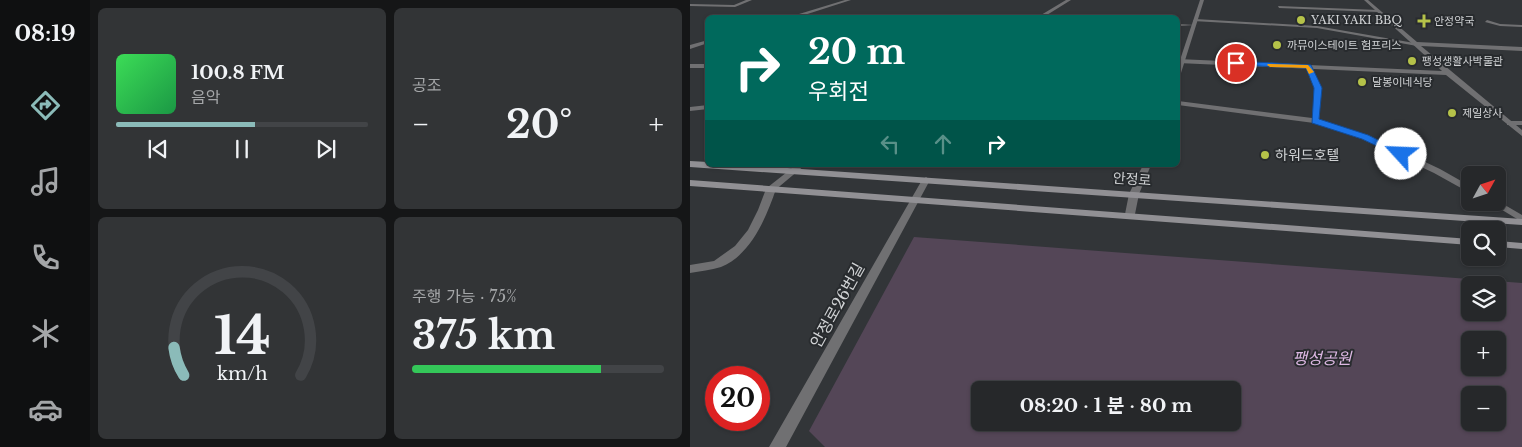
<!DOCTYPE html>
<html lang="ko">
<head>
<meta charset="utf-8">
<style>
	:root { --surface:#26282a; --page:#323436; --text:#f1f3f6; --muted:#a4a6a8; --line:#424447; --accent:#8bbbb9 }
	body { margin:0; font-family:"Libre Baskerville","Noto Sans KR",serif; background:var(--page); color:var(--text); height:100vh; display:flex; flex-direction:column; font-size:19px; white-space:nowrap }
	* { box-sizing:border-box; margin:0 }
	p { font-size:16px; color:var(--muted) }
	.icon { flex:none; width:28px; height:28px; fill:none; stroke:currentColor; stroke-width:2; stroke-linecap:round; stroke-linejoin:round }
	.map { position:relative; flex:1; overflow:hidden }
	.panel { display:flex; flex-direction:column; gap:8px; padding:8px; background:#151617; width:600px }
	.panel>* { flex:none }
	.hud { position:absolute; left:15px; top:15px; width:475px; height:152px; border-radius:8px; box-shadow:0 1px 4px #0004,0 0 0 1px var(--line); background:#00695c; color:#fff; overflow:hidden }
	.needle { width:32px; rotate:50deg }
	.tools { position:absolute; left:771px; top:166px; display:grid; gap:10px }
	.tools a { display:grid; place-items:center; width:45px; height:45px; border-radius:8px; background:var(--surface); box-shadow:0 1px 4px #0004,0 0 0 1px var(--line); font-size:25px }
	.speed { position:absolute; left:15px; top:366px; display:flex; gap:10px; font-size:25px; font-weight:700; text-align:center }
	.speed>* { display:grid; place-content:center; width:65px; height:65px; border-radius:50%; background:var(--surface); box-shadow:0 1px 4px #0004,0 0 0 1px var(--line); line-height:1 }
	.speed .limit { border:8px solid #d22; background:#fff; color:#111 }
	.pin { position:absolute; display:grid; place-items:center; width:42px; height:42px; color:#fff; margin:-21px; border:2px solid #fff; border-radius:50%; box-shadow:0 1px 5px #0007 }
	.me { position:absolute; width:55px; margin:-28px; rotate:295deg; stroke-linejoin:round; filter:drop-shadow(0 0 4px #0008) }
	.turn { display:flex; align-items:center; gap:18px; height:105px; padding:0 20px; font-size:22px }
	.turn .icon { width:65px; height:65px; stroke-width:2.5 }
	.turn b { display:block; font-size:35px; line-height:42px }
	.lanes { display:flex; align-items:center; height:48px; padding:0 20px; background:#0003; justify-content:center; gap:25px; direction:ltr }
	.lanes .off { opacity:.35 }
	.big { font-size:38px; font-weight:700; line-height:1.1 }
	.panel .tile { flex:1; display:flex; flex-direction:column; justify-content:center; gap:8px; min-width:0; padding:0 18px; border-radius:8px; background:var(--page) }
	.panel .dial { align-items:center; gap:0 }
	.dial svg { height:130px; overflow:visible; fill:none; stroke:var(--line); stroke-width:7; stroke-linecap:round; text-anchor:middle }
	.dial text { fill:var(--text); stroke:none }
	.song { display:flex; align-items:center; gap:15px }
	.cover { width:60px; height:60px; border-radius:8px; background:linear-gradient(135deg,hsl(130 70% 55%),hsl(140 70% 35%)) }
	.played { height:5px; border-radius:2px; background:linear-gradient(90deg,var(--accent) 55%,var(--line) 55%) }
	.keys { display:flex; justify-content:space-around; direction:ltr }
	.heat { display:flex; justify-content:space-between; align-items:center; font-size:28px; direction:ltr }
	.charge { height:8px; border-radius:4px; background:linear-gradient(90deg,#34c759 75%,var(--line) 0) }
	.panel .tiles { flex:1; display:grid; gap:8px; grid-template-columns:repeat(2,1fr) }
	.trip { position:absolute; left:281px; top:381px; width:270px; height:50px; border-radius:8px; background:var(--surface); box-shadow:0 1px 4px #0004,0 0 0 1px var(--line); font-weight:700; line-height:50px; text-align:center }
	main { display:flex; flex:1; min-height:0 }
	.dock { display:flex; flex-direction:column; width:90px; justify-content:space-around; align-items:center; background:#0f1011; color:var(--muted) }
	.dock .icon { width:35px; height:35px }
	.dock .on { color:var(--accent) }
	.dock b { font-size:22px; color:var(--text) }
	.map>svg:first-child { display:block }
	.green { fill:#544657; fill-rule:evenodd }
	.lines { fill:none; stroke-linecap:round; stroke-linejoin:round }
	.service { fill:#707072; fill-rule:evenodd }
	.minor { fill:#707072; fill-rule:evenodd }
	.tertiary { fill:#707072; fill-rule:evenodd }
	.secondary { fill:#919094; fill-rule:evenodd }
	.route { fill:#1a73e8; stroke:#114b97 }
	.slow { fill:#f59e0b }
	.poi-dot { fill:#b5c249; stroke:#282b2e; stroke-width:2 }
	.labels { text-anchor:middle; stroke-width:4; stroke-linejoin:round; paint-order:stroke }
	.far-poi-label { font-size:11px; fill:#d0d2d4; stroke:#282b2e; text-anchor:start }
	.poi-label { font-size:14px; fill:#d0d2d4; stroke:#282b2e; text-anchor:start }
	.street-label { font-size:14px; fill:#d0d2d4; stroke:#282b2e }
	.near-street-label { font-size:16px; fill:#d0d2d4; stroke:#282b2e }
	.near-park-label { font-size:16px; font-style:italic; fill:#ddb8e3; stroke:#282b2e }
</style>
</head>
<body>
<main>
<nav class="dock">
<b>08:19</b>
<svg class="icon on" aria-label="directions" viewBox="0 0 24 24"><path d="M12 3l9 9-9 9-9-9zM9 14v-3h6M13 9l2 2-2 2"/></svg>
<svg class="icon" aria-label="music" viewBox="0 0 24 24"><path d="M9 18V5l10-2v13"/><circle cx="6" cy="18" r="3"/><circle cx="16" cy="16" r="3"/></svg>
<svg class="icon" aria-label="phone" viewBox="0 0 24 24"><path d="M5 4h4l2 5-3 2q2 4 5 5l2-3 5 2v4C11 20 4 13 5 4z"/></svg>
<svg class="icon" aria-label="climate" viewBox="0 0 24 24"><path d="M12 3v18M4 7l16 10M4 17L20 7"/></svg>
<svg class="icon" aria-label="car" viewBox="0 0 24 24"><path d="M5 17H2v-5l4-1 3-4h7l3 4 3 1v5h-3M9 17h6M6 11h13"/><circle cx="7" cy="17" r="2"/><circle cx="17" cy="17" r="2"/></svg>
</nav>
<section class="panel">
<div class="tiles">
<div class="tile">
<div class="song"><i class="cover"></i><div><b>100.8 FM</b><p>음악</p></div></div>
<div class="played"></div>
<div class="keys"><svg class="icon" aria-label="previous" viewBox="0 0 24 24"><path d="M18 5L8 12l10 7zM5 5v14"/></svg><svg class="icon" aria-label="pause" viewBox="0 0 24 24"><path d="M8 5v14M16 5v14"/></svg><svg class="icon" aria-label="next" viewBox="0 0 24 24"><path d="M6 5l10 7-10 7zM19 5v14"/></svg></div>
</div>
<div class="tile"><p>공조</p>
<div class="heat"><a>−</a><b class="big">20°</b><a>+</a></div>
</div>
<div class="tile dial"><svg viewBox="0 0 100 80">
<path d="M14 69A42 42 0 1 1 86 69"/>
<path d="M14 69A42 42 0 0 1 8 52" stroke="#8bbbb9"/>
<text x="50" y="56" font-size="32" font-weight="700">14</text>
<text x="50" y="72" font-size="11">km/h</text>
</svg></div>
<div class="tile"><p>주행 가능 · 75%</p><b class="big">375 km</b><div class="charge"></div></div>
</div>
</section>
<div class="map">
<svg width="832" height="447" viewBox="0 0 832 447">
	<rect width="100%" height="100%" fill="#323538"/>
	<path class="green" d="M224 237 832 283V447H135L119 431ZM780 285H808V312H780ZM780 340H808V368H780ZM290 390H542V422H290ZM780 395H808V422H780Z"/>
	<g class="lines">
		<path class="service" d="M56 0H62L45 7 0 6V4L44 5Z
			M588 6 688 10 690 11 688 12 589 8Z
			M505 19 627 26 730 44 727 46 627 28 503 21Z
			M797 20 810 24 832 25V27L810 26 795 22Z
			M488 24 505 25 488 26Z
			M0 64H18V68H0Z
			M619 65 622 67 631 88 629 120 678 135 750 169 780 186V193L744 173 672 139 624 123 488 105V101L622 118 625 88 616 67Z
			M18 105V109L0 111V107Z
			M817 121H832V125H817Z
			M81 186 86 189C76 218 61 255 31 267 21 270 10 271 0 273V265L24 261 45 246 58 230 68 210 76 189Z
			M808 201 832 215V222L799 202H808Z"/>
		<path class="minor" d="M155 0H161L105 18H96Z
			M376 0H381L352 18H346Z
			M674 0H678L727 42 832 47V51L731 46 832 130V136L756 75 488 63V59L752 71Z
			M18 40V43L0 49V45Z
			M106 165H115L84 191H78L76 189 78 187Z
			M236 177 240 180 96 447H79L232 180Z"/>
		<path class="tertiary" d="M510 0H514L491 73 488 75V66Z
			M453 165H461L449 194 445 214 443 216H437L435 214 439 194Z"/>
		<path class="secondary" d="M0 161 18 162V165H55L832 219V225L0 167Z
			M0 180 780 239V245L0 186Z
			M808 241 832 243V249L808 247Z"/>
	</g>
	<path class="route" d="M546 61 621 65 632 88 629 119 678 135 716 154 711 157 708 156 672 139 622 123 624 88 616 68 543 65 542 63Z"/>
	<path class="slow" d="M578 64 618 65 624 72 619 74 616 68 580 67 577 65Z"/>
	<g class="poi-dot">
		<circle cx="611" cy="20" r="5"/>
		<path d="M731.5 13.5h5v5h5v5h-5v5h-5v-5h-5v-5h5z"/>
		<circle cx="587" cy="45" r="5"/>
		<circle cx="722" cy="61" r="5"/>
		<circle cx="672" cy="82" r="5"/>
		<circle cx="762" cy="113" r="5"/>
		<circle cx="575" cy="155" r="5"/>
	</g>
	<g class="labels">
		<g class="far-poi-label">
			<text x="621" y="24">YAKI YAKI BBQ</text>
			<text x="744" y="25">안정약국</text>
			<text x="597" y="49">까뮤이스테이트 험프리스</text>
			<text x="732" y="65">팽성생활사박물관</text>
			<text x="682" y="86">달봉이네식당</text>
			<text x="772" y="117">제일상사</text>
		</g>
		<g class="poi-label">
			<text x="585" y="160">하워드호텔</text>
		</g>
		<g class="street-label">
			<text transform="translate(442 179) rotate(4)" y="5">안정로</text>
		</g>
		<g class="near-street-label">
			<text transform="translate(147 305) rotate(-61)" y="6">안정로26번길</text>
		</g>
		<g class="near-park-label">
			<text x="632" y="364">팽성공원</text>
		</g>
	</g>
</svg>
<div class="tools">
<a><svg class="needle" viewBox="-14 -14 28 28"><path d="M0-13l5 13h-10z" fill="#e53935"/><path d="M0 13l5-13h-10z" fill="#a4a6a8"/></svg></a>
<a><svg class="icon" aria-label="search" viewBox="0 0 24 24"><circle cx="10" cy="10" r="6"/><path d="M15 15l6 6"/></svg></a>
<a><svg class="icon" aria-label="layers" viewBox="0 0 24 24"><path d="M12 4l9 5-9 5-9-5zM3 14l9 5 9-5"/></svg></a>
<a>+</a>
<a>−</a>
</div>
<div class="speed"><div class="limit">20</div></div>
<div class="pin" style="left:546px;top:63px;background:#d93025"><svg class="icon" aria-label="arrive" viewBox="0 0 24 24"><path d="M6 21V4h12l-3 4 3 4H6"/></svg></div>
<svg class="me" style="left:711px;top:154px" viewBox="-20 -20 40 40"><circle r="19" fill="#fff"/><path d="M0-13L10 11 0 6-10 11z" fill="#1a73e8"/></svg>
<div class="trip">08:20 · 1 분 · 80 m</div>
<div class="hud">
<div class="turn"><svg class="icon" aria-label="right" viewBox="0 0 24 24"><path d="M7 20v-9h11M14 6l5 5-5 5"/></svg><div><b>20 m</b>우회전</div></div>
<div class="lanes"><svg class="icon off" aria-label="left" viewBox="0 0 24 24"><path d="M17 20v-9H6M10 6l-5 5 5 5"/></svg><svg class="icon off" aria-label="ahead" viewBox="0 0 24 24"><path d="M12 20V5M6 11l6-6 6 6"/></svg><svg class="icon" aria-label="right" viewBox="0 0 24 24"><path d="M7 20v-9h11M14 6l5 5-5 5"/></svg></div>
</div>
</div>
</main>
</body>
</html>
